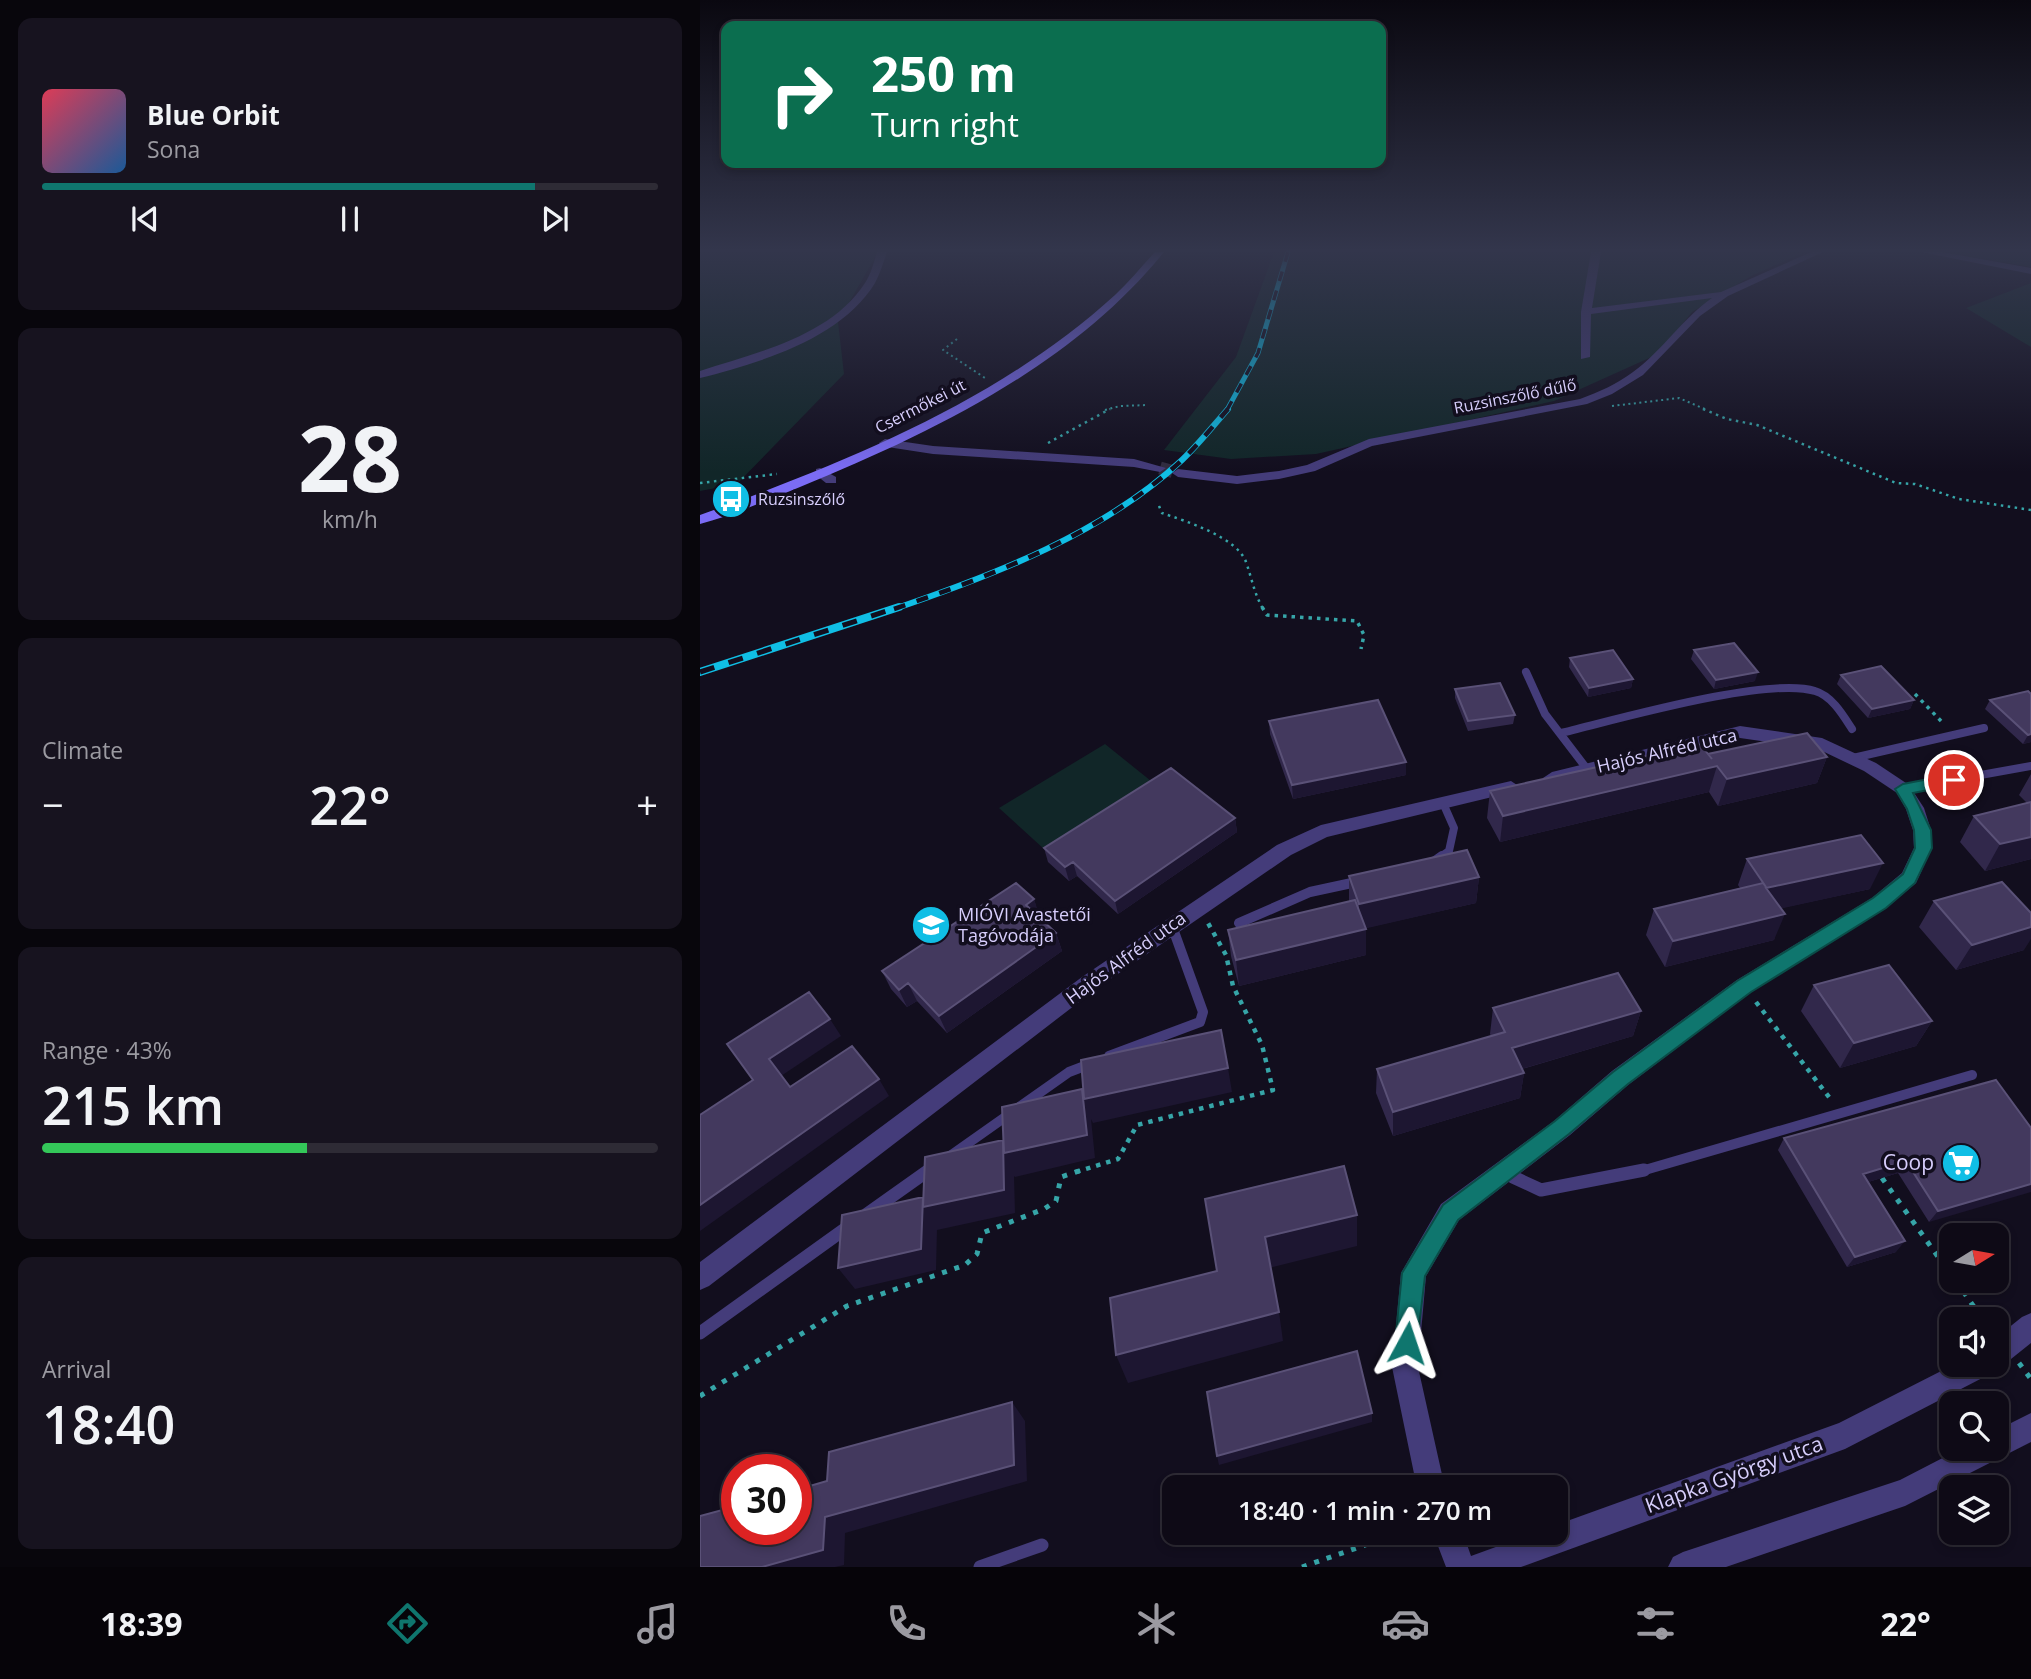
<!DOCTYPE html>
<html lang="en">
<head>
<meta charset="utf-8">
<style>
	:root { --surface:#0e0a16; --page:#17131f; --text:#f1f3f6; --muted:#9b9aa1; --line:#2e2b35; --accent:#0f766e }
	body { margin:0; font-family:"Open Sans",sans-serif; background:var(--page); color:var(--text); height:100vh; display:flex; flex-direction:column; font-size:26px; white-space:nowrap }
	* { box-sizing:border-box; margin:0 }
	p { font-size:23px; color:var(--muted) }
	.icon { flex:none; width:38px; height:38px; fill:none; stroke:currentColor; stroke-width:2; stroke-linecap:round; stroke-linejoin:round }
	.map { position:relative; flex:1; overflow:hidden }
	.drawer { display:flex; flex-direction:column; gap:18px; padding:18px; background:#08060c; width:700px }
	.drawer>* { flex:none }
	.top-card { position:absolute; left:21px; top:21px; width:665px; height:147px; border-radius:14px; box-shadow:0 4px 10px #0003,0 0 0 2px var(--line); background:#0b6e4f; color:#fff; overflow:hidden }
	.needle { width:46px; rotate:79deg }
	.fabs { position:absolute; left:1239px; top:1223px; display:grid; gap:14px }
	.fabs a { display:grid; place-items:center; width:70px; height:70px; border-radius:14px; background:var(--surface); box-shadow:0 4px 10px #0003,0 0 0 2px var(--line); font-size:35px }
	.speed { position:absolute; left:21px; top:1454px; display:flex; gap:14px; font-size:35px; font-weight:700; text-align:center }
	.speed>* { display:grid; place-content:center; width:91px; height:91px; border-radius:50%; background:var(--surface); box-shadow:0 4px 10px #0003,0 0 0 2px var(--line); line-height:1 }
	.speed .limit { border:10px solid #d22; background:#fff; color:#111 }
	.pin { position:absolute; display:grid; place-items:center; width:60px; height:60px; color:#fff; margin:-30px; border:4px solid #fff; border-radius:50%; box-shadow:0 2px 7px #0007 }
	.me { position:absolute; width:77px; margin:-38px; rotate:5deg; stroke-linejoin:round; filter:drop-shadow(0 0 5px #0008) }
	.turn { display:flex; align-items:center; gap:24px; height:147px; padding:0 35px; font-size:32px }
	.turn .icon { width:91px; height:91px; stroke-width:2.5 }
	.turn b { display:block; font-size:49px; line-height:60px }
	.big { font-size:52px; font-weight:600; line-height:1.1 }
	.drawer .card { flex:1; display:flex; flex-direction:column; justify-content:center; gap:10px; min-width:0; padding:0 24px; border-radius:14px; background:var(--page) }
	.drawer .dial { align-items:center; gap:0 }
	.dial b { font-size:91px; line-height:1 }
	.song { display:flex; align-items:center; gap:21px }
	.cover { width:84px; height:84px; border-radius:10px; background:linear-gradient(135deg,hsl(350 70% 55%),hsl(210 70% 35%)) }
	.played { height:7px; border-radius:4px; background:linear-gradient(90deg,var(--accent) 80%,var(--line) 80%) }
	.keys { display:flex; justify-content:space-around; direction:ltr }
	.heat { display:flex; justify-content:space-between; align-items:center; font-size:38px; direction:ltr }
	.charge { height:10px; border-radius:5px; background:linear-gradient(90deg,#34c759 43%,var(--line) 0) }
	.trip { position:absolute; left:462px; top:1475px; width:406px; height:70px; border-radius:14px; background:var(--surface); box-shadow:0 4px 10px #0003,0 0 0 2px var(--line); font-weight:600; line-height:70px; text-align:center }
	.menu { display:flex; height:112px; justify-content:space-around; align-items:center; background:#060409; color:var(--muted) }
	.menu .icon { width:49px; height:49px }
	.menu .active { color:var(--accent) }
	.menu b { font-size:32px; color:var(--text) }
	main { display:flex; flex:1; min-height:0 }
	.map>svg:first-child { display:block }
	.green { fill:#112628 }
	.lines { fill:none; stroke-linecap:round; stroke-linejoin:round }
	.minor-tunnel { stroke:#302b3f; stroke-width:13; stroke-dasharray:13 7; stroke-linecap:butt }
	.path-far4 { stroke:#36a5a8; stroke-width:2; stroke-dasharray:2 3.5; stroke-linecap:butt }
	.path-far3 { stroke:#36a5a8; stroke-width:2.5; stroke-dasharray:2.5 4.5; stroke-linecap:butt }
	.path-far2 { stroke:#36a5a8; stroke-width:3.5; stroke-dasharray:3.5 5; stroke-linecap:butt }
	.path-far1 { stroke:#36a5a8; stroke-width:4.5; stroke-dasharray:4.5 6; stroke-linecap:butt }
	.path { stroke:#36a5a8; stroke-width:5; stroke-dasharray:5 8; stroke-linecap:butt }
	.service-far2 { stroke:#443c7a; stroke-width:8 }
	.service-far1 { stroke:#443c7a; stroke-width:10 }
	.service { stroke:#443c7a; stroke-width:13 }
	.minor { fill:#443c7a; fill-rule:evenodd }
	.tertiary { fill:#443c7a; fill-rule:evenodd }
	.secondary { fill:#7b6cf5; fill-rule:evenodd }
	.rail-far2-casing { stroke:#10bee5; stroke-width:5 }
	.rail-far1-casing { stroke:#10bee5; stroke-width:6 }
	.rail-casing { stroke:#10bee5; stroke-width:8 }
	.rail-far2 { stroke:#120e1e; stroke-width:3.5; stroke-dasharray:10; stroke-linecap:butt }
	.rail-far1 { stroke:#120e1e; stroke-width:4.5; stroke-dasharray:12; stroke-linecap:butt }
	.rail { stroke:#120e1e; stroke-width:5; stroke-dasharray:15; stroke-linecap:butt }
	.wall { fill:#31284b }
	.shaded-wall { fill:#1d1631 }
	.building { fill:#43395e; stroke:#5a5177; stroke-width:2 }
	.route { fill:#0f766e; stroke:#0a4d48; stroke-width:2 }
	.labels { text-anchor:middle; stroke-width:7; stroke-linejoin:round; paint-order:stroke }
	.far-street-label { font-size:16px; fill:#d7cefc; stroke:#120e1e }
	.far-poi-label { font-size:16px; fill:#d7cefc; stroke:#120e1e; text-anchor:start }
	.street-label { font-size:18px; fill:#d7cefc; stroke:#120e1e }
	.poi-label { font-size:18px; fill:#d7cefc; stroke:#120e1e; text-anchor:start }
	.near-poi-label { font-size:21px; fill:#d7cefc; stroke:#120e1e; text-anchor:end }
	.near-street-label { font-size:21px; fill:#d7cefc; stroke:#120e1e }
</style>
</head>
<body>
<main>
<section class="drawer">
<div class="card">
<div class="song"><i class="cover"></i><div><b>Blue Orbit</b><p>Sona</p></div></div>
<div class="played"></div>
<div class="keys"><svg class="icon" aria-label="previous" viewBox="0 0 24 24"><path d="M18 5L8 12l10 7zM5 5v14"/></svg><svg class="icon" aria-label="pause" viewBox="0 0 24 24"><path d="M8 5v14M16 5v14"/></svg><svg class="icon" aria-label="next" viewBox="0 0 24 24"><path d="M6 5l10 7-10 7zM19 5v14"/></svg></div>
</div>
<div class="card dial"><b>28</b><p>km/h</p></div>
<div class="card"><p>Climate</p>
<div class="heat"><a>−</a><b class="big">22°</b><a>+</a></div>
</div>
<div class="card"><p>Range · 43%</p><b class="big">215 km</b><div class="charge"></div></div>
<div class="card"><p>Arrival</p><b class="big">18:40</b></div>
</section>
<div class="map">
<svg width="1331" height="1567" viewBox="0 0 1331 1567">
	<rect width="100%" height="100%" fill="#120e1e"/>
	<path class="green" d="M0 252H178L138 322 144 374 37 484 0 491Z
		M574 252H1105L1051 276 992 312 958 354 854 401 616 454 531 459 464 450 536 357Z
		M1244 252H1331V267Z
		M1331 283V347L1266 308Z
		M405 744 451 781 344 849 299 808Z"/>
	<g class="lines">
		<path class="minor-tunnel" d="M460 468 478 473"/>
		<path class="path-far4" d="M257 339 243 350 285 378
			M912 406 979 398 1007 410
			M405 410 420 406 448 405"/>
		<path class="path-far3" d="M1003 409 1027 419 1057 425 1196 483 1215 484 1259 499 1331 510
			M348 443 410 409
			M0 483 77 474
			M459 506 462 513C485 521 537 537 546 562 552 579 554 593 563 609"/>
		<path class="path-far2" d="M562 607 567 615 657 621 664 635 661 649
			M1215 694 1243 723"/>
		<path class="path-far1" d="M1056 1002 1132 1101
			M376 1172 418 1159 437 1125 573 1090 562 1045 533 986 526 955 508 923"/>
		<path class="path" d="M1182 1178 1251 1275
			M1256 1281 1283 1320
			M1319 1363 1331 1379
			M0 1396 147 1306 265 1265 277 1254 282 1233 344 1209 356 1201 361 1177 382 1170
			M602 1567 694 1535"/>
		<path class="service-far2" d="M826 672 845 714 887 769
			M861 733C915 720 1068 676 1115 691 1132 696 1143 715 1152 729
			M1153 758 1284 728
			M1203 789 1331 766
			M739 858 749 851 754 828 743 803"/>
		<path class="service-far1" d="M735 861 742 856
			M539 923 610 892 661 881
			M409 1056 500 1022 503 1012 472 926
			M250 1156 369 1072 390 1064
			M227 1172 233 1168
			M938 1172 1272 1075"/>
		<path class="service" d="M808 1171 813 1177 841 1190 944 1170
			M167 1214 229 1170
			M0 1333 149 1226
			M280 1567 342 1545"/>
		<path class="minor" d="M177 252H187C183 263 180 274 175 283 141 339 59 363 0 378V371C56 353 131 336 165 283 171 274 174 262 177 252Z
			M891 252H901L892 308 1021 292 1111 252H1123L1028 296 1000 316 943 375 912 394 887 404 672 446 615 471 579 479 537 484 478 477 472 473 478 469 537 476 579 471 607 465 669 439 880 399C899 392 917 384 933 372 962 351 982 319 1012 298L891 314 890 357 881 359V312Z
			M1221 252H1242L1331 268V274Z
			M185 439 233 446 434 459 466 468 460 472 434 467 233 454 181 446 179 443Z
			M1040 726 1122 738 1176 763 1209 785 1224 808 1231 830 1232 848 1216 883 1186 908 1051 992 928 1085 870 1135 759 1220 726 1276 718 1367 745 1488H717L692 1367 701 1273 741 1204 854 1121 912 1071 1037 980 1172 898 1202 873 1214 848 1213 830 1206 809 1197 793 1164 771 1118 749 1040 738 852 784 843 778 852 772Z
			M811 781 820 787 817 791 627 837 591 855 396 989 9 1286 0 1290V1262L382 977 577 845 621 825Z
			M1331 1313V1343L1306 1363 1294 1366 1290 1374 1145 1449 821 1567H746L733 1533H763L771 1556 834 1533H856V1525L1139 1423 1253 1365H1297V1337L1322 1317Z
			M1331 1413V1442L1205 1506 1026 1567H968L973 1557 983 1552 1200 1480 1260 1449H1297V1430Z"/>
		<path class="tertiary" d="M120 468 136 477V483H126L116 475V469Z"/>
		<path class="secondary" d="M455 252H464C373 365 232 433 100 487 67 500 34 515 0 524V515C145 463 299 401 415 295 429 282 442 266 455 252Z"/>
		<g class="rail-far2-casing">
			<path id="rail-far2" d="M527 410 558 353 588 252"/>
		</g>
		<g class="rail-far1-casing">
			<path id="rail-far1" d="M194 609C294 575 404 533 482 460 498 445 513 426 528 409"/>
		</g>
		<g class="rail-casing">
			<path id="rail" d="M0 672 199 607"/>
		</g>
		<use href="#rail-far2" class="rail-far2"/>
		<use href="#rail-far1" class="rail-far1"/>
		<use href="#rail" class="rail"/>
	</g>
	<path class="wall" d="M994 650 1055 681 1014 689 991 659Z
		M870 658 933 679 931 688 888 697 869 667Z
		M1141 675 1214 700 1210 709 1168 718 1137 684Z
		M755 689 815 715 813 724 768 731 755 698Z
		M1331 694V742L1323 744 1285 709 1290 700Z
		M569 721 706 775 593 799 570 734Z
		M1008 754 1127 757 1117 783 1018 806 1009 792 800 842 787 818 790 791Z
		M1331 774V859L1285 871 1260 842 1274 816 1327 803 1319 795Z
		M535 818 537 832 418 914 377 876 369 881 348 862 344 848Z
		M1047 859 1170 889 1081 908 1074 940 965 967 946 935 954 909 1040 888 1038 885Z
		M649 876 779 877 776 903 665 928 666 955 539 986 531 956 528 930 649 902Z
		M334 899 339 918 356 933 362 951 247 1033 217 1001 207 1007 191 989 182 971Z
		M1234 901 1324 950 1256 970 1219 927Z
		M1114 985 1232 1021 1216 1046 1140 1068 1101 1011Z
		M793 1008 941 1011 933 1036 822 1069 824 1073 820 1098 693 1136 676 1093 677 1069 791 1036 790 1034Z
		M1331 1128 1229 1222 1198 1173 1168 1182 1196 1252 1147 1267 1078 1150 1084 1138Z"/>
	<path class="shaded-wall" d="M1058 672 1055 681 1014 689 1016 680Z
		M933 679 931 688 888 697 889 688Z
		M1214 700 1210 709 1168 718 1172 709Z
		M1331 734V742L1323 744 1328 735Z
		M1127 757 1117 783 1018 806 1027 779Z
		M706 762V775L593 799 592 785Z
		M1017 766 1009 792 800 842 803 816Z
		M535 818 537 832 418 914 415 901Z
		M1331 837V859L1285 871 1300 844Z
		M373 862 377 876 369 881 365 867Z
		M1183 863 1170 889 1056 914 1066 888Z
		M779 877 776 903 659 930V904Z
		M334 899 340 917 331 923 326 905Z
		M1085 914 1074 940 965 967 973 941Z
		M1331 927V939L1324 950 1256 970 1272 945Z
		M666 929V955L539 986 536 960Z
		M356 933 362 951 247 1033 239 1016Z
		M208 983 217 1001 207 1007 199 990Z
		M941 1011 933 1036 808 1073 812 1048Z
		M130 1019 141 1036 81 1076 69 1059Z
		M1232 1021 1216 1046 1140 1068 1154 1043Z
		M528 1068 532 1092 393 1123 391 1119 395 1158 315 1177 314 1176 315 1213 237 1230V1229L236 1270 155 1289 138 1268 223 1197 303 1140 382 1089 386 1099Z
		M824 1073 820 1098 693 1136V1112Z
		M179 1079 189 1096 0 1231V1205Z
		M1206 1161 1198 1173 1155 1186 1163 1174Z
		M1331 1184V1192L1229 1222 1238 1211Z
		M657 1215V1246L569 1268 565 1237Z
		M1205 1241 1196 1252 1147 1267 1155 1257Z
		M579 1312 583 1341 428 1383 416 1355Z
		M312 1402 325 1421 327 1481 145 1533 144 1565 135 1567H62L125 1517Z
		M672 1413V1422L519 1465 517 1456Z"/>
	<path class="building" d="M1034 643 1058 672 1016 680 994 650Z
		M913 650 933 679 889 688 870 658Z
		M1181 666 1214 700 1172 709 1141 675Z
		M800 683 815 715 768 721 755 689Z
		M1328 691 1331 694V734L1328 735 1290 700Z
		M678 700 706 762 592 785 569 721Z
		M1107 733 1127 757 1027 779 1017 766 803 816 790 791 1000 744 1012 759 1008 754Z
		M471 768 535 818 415 901 373 862 365 867 344 848Z
		M1331 802V837L1300 844 1274 816Z
		M1161 835 1183 863 1066 888 1085 914 973 941 954 909 1063 883 1066 887 1047 859Z
		M767 850 779 877 659 904 649 876Z
		M1302 882 1331 913V927L1272 945 1234 901Z
		M316 883 334 899 326 905 356 933 239 1016 208 983 199 990 182 971Z
		M655 900 666 929 536 960 528 930Z
		M1189 965 1232 1021 1154 1043 1114 985Z
		M918 973 941 1011 812 1048 824 1073 693 1112 677 1069 805 1032 793 1008Z
		M109 992 130 1019 69 1059 90 1087 152 1046 179 1079 0 1205V1115L53 1080 27 1044Z
		M521 1030 528 1068 384 1099 381 1060Z
		M1296 1080 1331 1128V1184L1238 1211 1206 1161 1163 1174 1205 1241 1155 1257 1084 1138Z
		M382 1089 387 1135 304 1153 302 1107Z
		M303 1140 304 1190 223 1207 225 1157Z
		M644 1166 657 1215 565 1237 579 1312 416 1355 410 1298 517 1271 505 1199Z
		M223 1197 221 1249 138 1268 142 1215Z
		M657 1351 672 1413 517 1456 507 1392Z
		M312 1402 314 1465 125 1517 123 1550 62 1567H0V1516L37 1506V1530H96V1490L127 1481 129 1452Z"/>
	<linearGradient id="sky" x2="0" y2="1"><stop stop-color="#0a0810"/><stop offset="0.53" stop-color="#33364c"/><stop offset="1" stop-color="#33364c" stop-opacity="0"/></linearGradient>
	<rect width="1331" height="472" fill="url(#sky)"/>
	<path class="route" d="M1254 774 1259 776V784L1213 793 1231 830 1232 848 1215 883 1186 908 1051 992 928 1084 869 1134 758 1220 725 1276 716 1352 707 1355 699 1352 695 1343 702 1273 743 1205 855 1121 913 1072 1037 981 1173 898 1203 874 1215 848 1214 830 1207 809 1195 789 1203 784Z"/>
	<defs>
		<g id="bus-disc" transform="scale(2.0125)"><circle r="9.5" fill="#10bee5" stroke="#120e1e"/><path d="M-5-6H5V4H4V6H2V4H-2V6H-4V4H-5ZM-3.5-4V0h7V-4ZM-3.5 1.2v1.5H-2V1.2ZM2 1.2v1.5H3.5V1.2Z" fill="#fff"/></g>
		<g id="school-disc" transform="scale(2.0125)"><circle r="9.5" fill="#10bee5" stroke="#120e1e"/><path d="M0-5L7-2L0 1L-7-2ZM-4 1L0 2.5L4 1V4Q0 6-4 4Z" fill="#fff"/></g>
		<g id="supermarket-disc" transform="scale(2.0125)"><circle r="9.5" fill="#10bee5" stroke="#120e1e"/><path d="M-6-5.5h2.5l.6 2H6L4.5 2H-2.5L-4.4-4H-6ZM-1.5 3.2a1.3 1.3 0 1 0 .1 0ZM3 3.2a1.3 1.3 0 1 0 .1 0Z" fill="#fff"/></g>
	</defs>
	<g fill-rule="evenodd">
		<use href="#bus-disc" x="31" y="499"/>
		<use href="#school-disc" x="231" y="925"/>
		<use href="#supermarket-disc" x="1261" y="1163"/>
	</g>
	<g class="labels">
		<g class="far-street-label">
			<text transform="translate(815 396) rotate(-11)" y="6">Ruzsinszőlő dűlő</text>
			<text transform="translate(220 406) rotate(-27)" y="6">Csermőkei út</text>
		</g>
		<g class="far-poi-label">
			<text x="58" y="505">Ruzsinszőlő</text>
		</g>
		<g class="street-label">
			<text transform="translate(967 751) rotate(-13)" y="6">Hajós Alfréd utca</text>
			<text transform="translate(426 958) rotate(-36)" y="6">Hajós Alfréd utca</text>
		</g>
		<g class="poi-label">
			<text x="258" y="921">MIÓVI Avastetői<tspan x="258" dy="21">Tagóvodája</tspan></text>
		</g>
		<g class="near-poi-label">
			<text x="1234" y="1170">Coop</text>
		</g>
		<g class="near-street-label">
			<text transform="translate(1034 1475) rotate(-20)" y="7">Klapka György utca</text>
		</g>
	</g>
</svg>
<div class="fabs">
<a><svg class="needle" viewBox="-14 -14 28 28"><path d="M0-13l5 13h-10z" fill="#e53935"/><path d="M0 13l5-13h-10z" fill="#9b9aa1"/></svg></a>
<a><svg class="icon" aria-label="sound" viewBox="0 0 24 24"><path d="M4 9h4l5-4v14l-5-4H4zM17 9q2 3 0 6"/></svg></a>
<a><svg class="icon" aria-label="search" viewBox="0 0 24 24"><circle cx="10" cy="10" r="6"/><path d="M15 15l6 6"/></svg></a>
<a><svg class="icon" aria-label="layers" viewBox="0 0 24 24"><path d="M12 4l9 5-9 5-9-5zM3 14l9 5 9-5"/></svg></a>
</div>
<div class="speed"><div class="limit">30</div></div>
<div class="pin" style="left:1254px;top:780px;background:#d93025"><svg class="icon" aria-label="arrive" viewBox="0 0 24 24"><path d="M6 21V4h12l-3 4 3 4H6"/></svg></div>
<svg class="me" style="left:707px;top:1343px" viewBox="-20 -20 40 40"><path d="M0-17L14 15 0 8-14 15z" fill="#0f766e" stroke="#fff" stroke-width="4"/></svg>
<div class="trip">18:40 · 1 min · 270 m</div>
<div class="top-card">
<div class="turn"><svg class="icon" aria-label="right" viewBox="0 0 24 24"><path d="M7 20v-9h11M14 6l5 5-5 5"/></svg><div><b>250 m</b>Turn right</div></div>
</div>
</div>
</main>
<nav class="menu">
<b>18:39</b>
<svg class="icon active" aria-label="directions" viewBox="0 0 24 24"><path d="M12 3l9 9-9 9-9-9zM9 14v-3h6M13 9l2 2-2 2"/></svg>
<svg class="icon" aria-label="music" viewBox="0 0 24 24"><path d="M9 18V5l10-2v13"/><circle cx="6" cy="18" r="3"/><circle cx="16" cy="16" r="3"/></svg>
<svg class="icon" aria-label="phone" viewBox="0 0 24 24"><path d="M5 4h4l2 5-3 2q2 4 5 5l2-3 5 2v4C11 20 4 13 5 4z"/></svg>
<svg class="icon" aria-label="climate" viewBox="0 0 24 24"><path d="M12 3v18M4 7l16 10M4 17L20 7"/></svg>
<svg class="icon" aria-label="car" viewBox="0 0 24 24"><path d="M5 17H2v-5l4-1 3-4h7l3 4 3 1v5h-3M9 17h6M6 11h13"/><circle cx="7" cy="17" r="2"/><circle cx="17" cy="17" r="2"/></svg>
<svg class="icon" aria-label="filters" viewBox="0 0 24 24"><path d="M4 7h16M4 17h16"/><circle cx="9" cy="7" r="2"/><circle cx="15" cy="17" r="2"/></svg>
<b>22°</b>
</nav>
</body>
</html>
